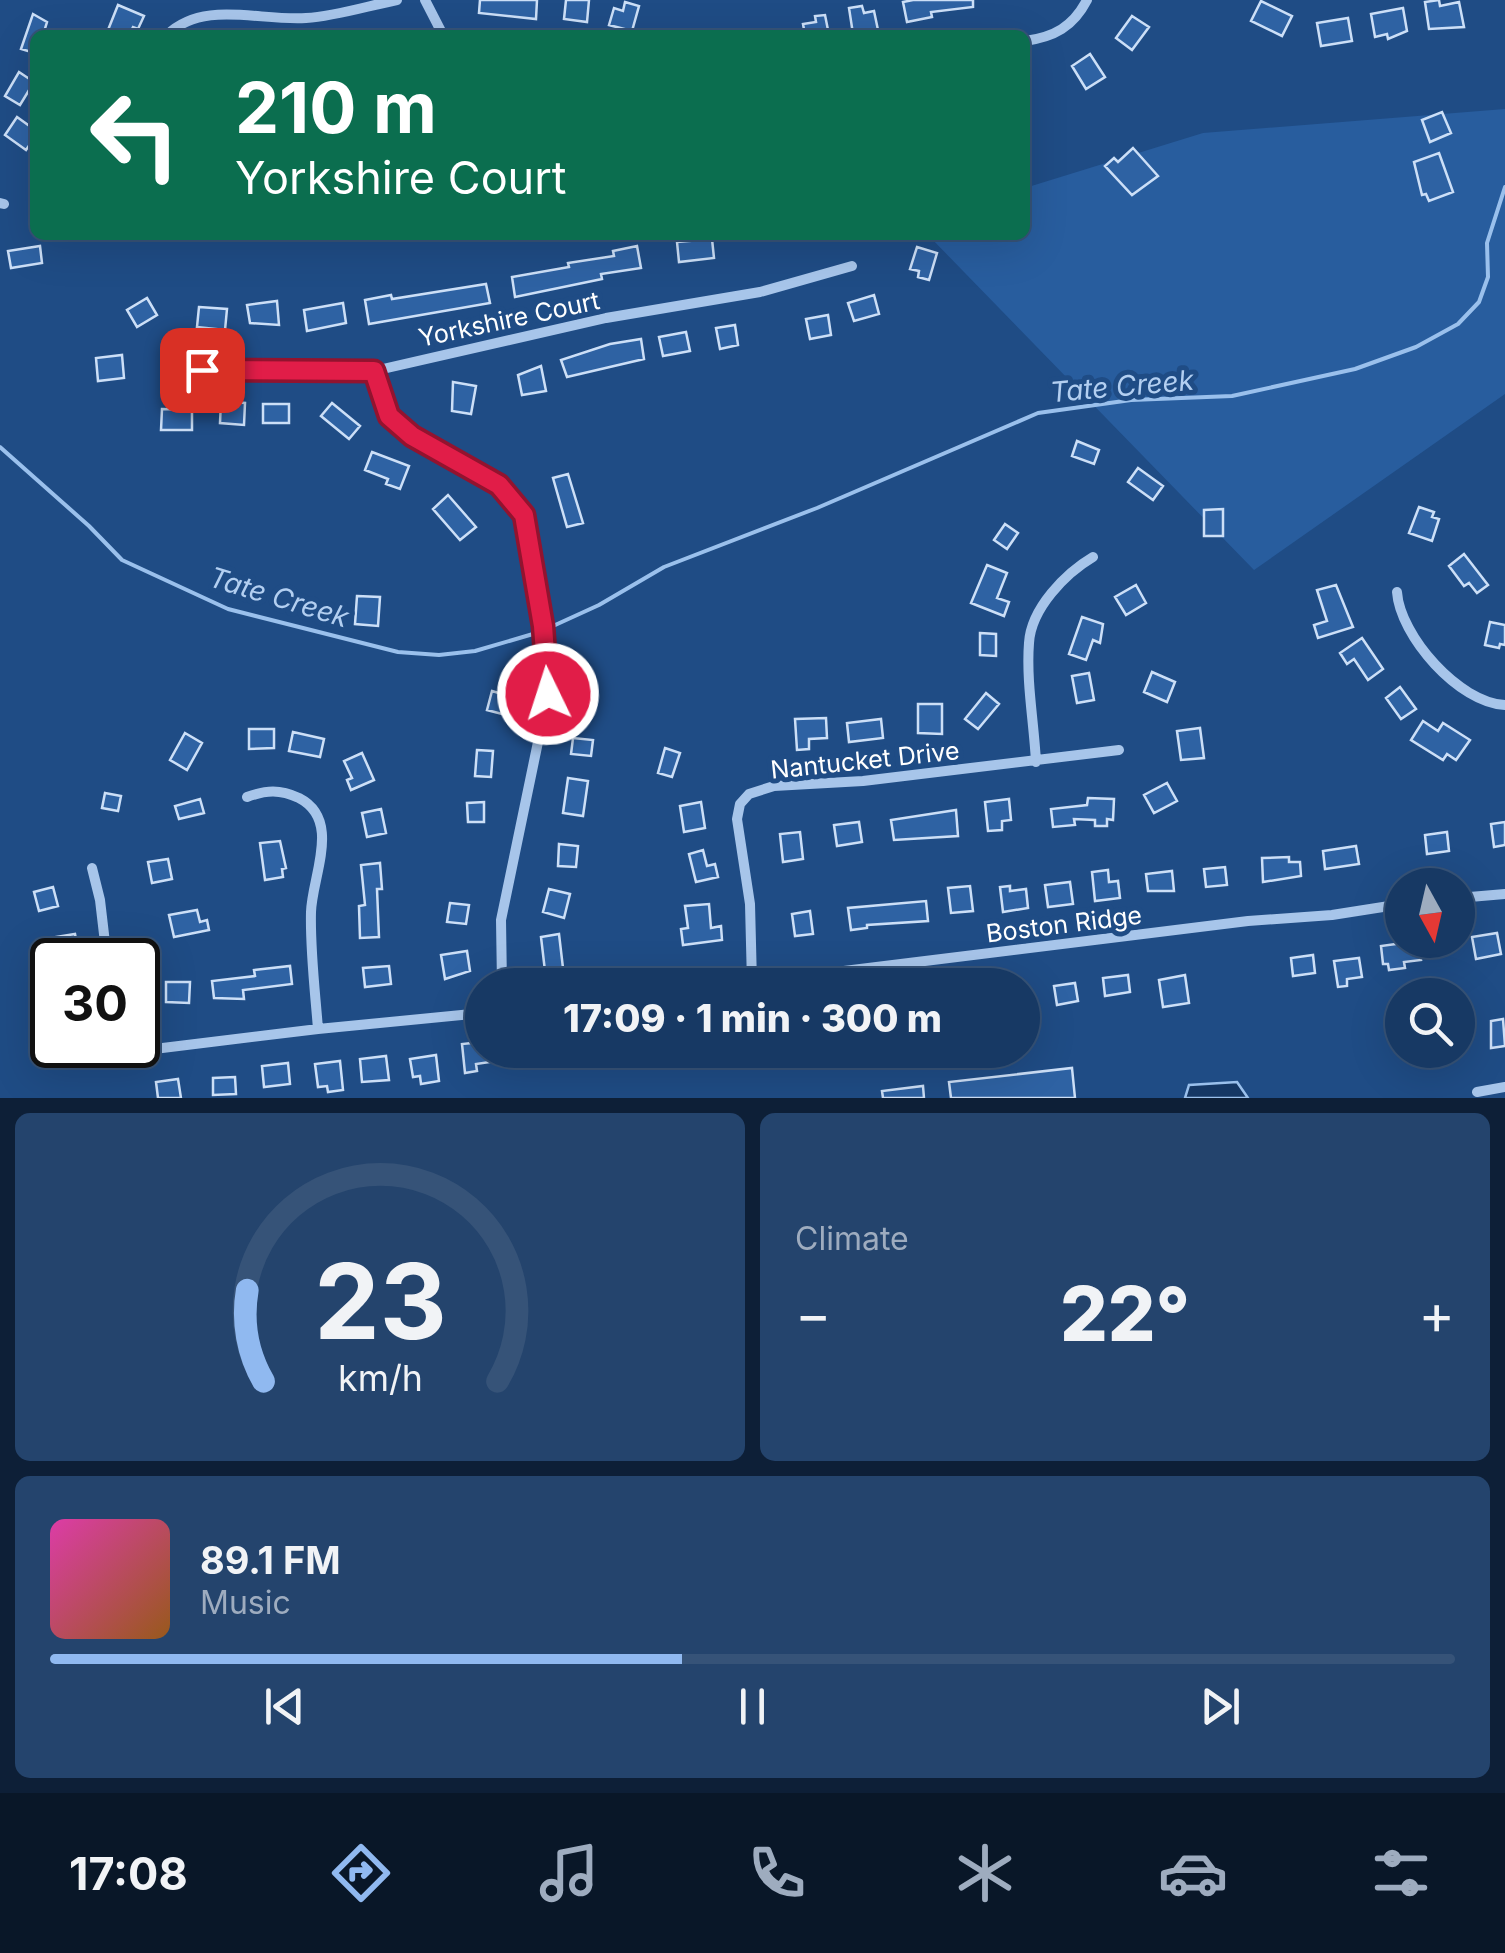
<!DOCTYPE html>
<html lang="en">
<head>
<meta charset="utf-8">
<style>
	:root { --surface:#173964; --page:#24446d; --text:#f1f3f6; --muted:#9eacbf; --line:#365378; --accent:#90b9f0 }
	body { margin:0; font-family:Inter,sans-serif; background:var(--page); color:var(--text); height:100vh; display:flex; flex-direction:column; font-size:38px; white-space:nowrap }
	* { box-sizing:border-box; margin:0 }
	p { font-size:32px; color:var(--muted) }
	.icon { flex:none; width:55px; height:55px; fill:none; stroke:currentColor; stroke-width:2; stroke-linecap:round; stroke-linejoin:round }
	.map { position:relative; height:1098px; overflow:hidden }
	.panel { display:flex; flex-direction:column; gap:15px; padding:15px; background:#0d1f37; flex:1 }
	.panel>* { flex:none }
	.banner { position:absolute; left:30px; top:30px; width:1000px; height:210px; border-radius:15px; box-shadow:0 10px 40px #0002,0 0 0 2px var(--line); background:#0b6e4f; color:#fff; overflow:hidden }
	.needle { width:65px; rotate:172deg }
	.tools { position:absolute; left:1385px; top:868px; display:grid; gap:20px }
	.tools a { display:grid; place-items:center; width:90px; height:90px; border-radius:50%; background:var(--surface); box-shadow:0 10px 40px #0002,0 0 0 2px var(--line); font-size:50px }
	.speed { position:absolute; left:30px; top:938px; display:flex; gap:20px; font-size:50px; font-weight:700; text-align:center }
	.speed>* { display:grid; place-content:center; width:130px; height:130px; border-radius:50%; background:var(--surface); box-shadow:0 10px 40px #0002,0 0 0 2px var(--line); line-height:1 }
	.speed .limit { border:5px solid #111; border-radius:15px; background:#fff; color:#111 }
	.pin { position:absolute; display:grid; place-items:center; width:85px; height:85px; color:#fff; margin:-42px; border-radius:20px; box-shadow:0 5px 15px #0006 }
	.me { position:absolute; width:110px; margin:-55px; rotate:356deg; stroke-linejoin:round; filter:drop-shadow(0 0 8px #0008) }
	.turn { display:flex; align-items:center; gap:35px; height:210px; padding:0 40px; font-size:45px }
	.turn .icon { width:130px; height:130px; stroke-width:2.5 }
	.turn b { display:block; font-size:70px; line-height:85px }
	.big { font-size:75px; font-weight:800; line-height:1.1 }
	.panel .card { flex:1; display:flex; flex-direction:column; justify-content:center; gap:15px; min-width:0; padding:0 35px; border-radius:15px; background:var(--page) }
	.panel .dial { align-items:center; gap:0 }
	.dial svg { height:260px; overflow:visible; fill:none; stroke:var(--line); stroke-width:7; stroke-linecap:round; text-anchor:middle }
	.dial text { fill:var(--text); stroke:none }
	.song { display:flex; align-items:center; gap:30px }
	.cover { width:120px; height:120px; border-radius:15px; background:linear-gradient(135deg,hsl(320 70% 55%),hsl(30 70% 35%)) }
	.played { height:10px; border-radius:5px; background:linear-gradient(90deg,var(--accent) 45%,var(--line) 45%) }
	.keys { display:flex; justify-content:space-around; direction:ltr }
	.heat { display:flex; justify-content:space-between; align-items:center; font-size:55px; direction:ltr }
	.panel .tiles { flex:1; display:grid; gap:15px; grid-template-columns:1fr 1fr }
	.card:last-child { grid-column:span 2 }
	.trip { position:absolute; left:465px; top:968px; width:575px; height:100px; border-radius:50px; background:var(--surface); box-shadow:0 10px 40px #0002,0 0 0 2px var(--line); font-weight:800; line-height:100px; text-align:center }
	.dock { display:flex; height:160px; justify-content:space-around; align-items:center; background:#091728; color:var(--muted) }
	.dock .icon { width:70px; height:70px }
	.dock .active { color:var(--accent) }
	.dock b { font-size:45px; color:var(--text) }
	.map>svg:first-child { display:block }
	.green { fill:#285d9e }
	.water { fill:#153764; stroke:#9ac0ec; stroke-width:2.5 }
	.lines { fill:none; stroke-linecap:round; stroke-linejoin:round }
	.stream { stroke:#9ac0ec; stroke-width:4 }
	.building { fill:#2e62a3; stroke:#ccdff7; stroke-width:2.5 }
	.street { stroke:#a7c5ea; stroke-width:10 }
	.route-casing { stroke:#92132f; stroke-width:25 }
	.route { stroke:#e11d48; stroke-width:18 }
	.labels { text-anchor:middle; stroke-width:10; stroke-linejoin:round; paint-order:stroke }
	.street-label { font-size:25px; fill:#fff; stroke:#1f4c85 }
	.water-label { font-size:28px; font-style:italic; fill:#b3cff1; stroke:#1f4c85 }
</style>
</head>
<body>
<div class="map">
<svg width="1505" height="1098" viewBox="0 0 1505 1098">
	<rect width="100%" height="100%" fill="#1f4c85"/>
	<path class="green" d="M1505 109V394L1254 570 928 235H1025V188L1203 133Z"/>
	<path class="water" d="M1237 1082 1248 1098H1185L1189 1085Z"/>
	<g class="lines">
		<path class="stream" d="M0 447 89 526 122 560 228 609 398 652 439 655 475 651 533 634
			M553 626 599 605 664 567 817 508 1038 413 1131 400 1232 396 1355 369 1416 347 1458 324 1479 302 1488 277 1487 243 1505 187"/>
	</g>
	<path class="building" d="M480 0H537L536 19 479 13Z
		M566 0H589L587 22 564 19Z
		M913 0H973V7L931 12 932 17 907 22 903 2Z
		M1439 0 1440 6 1459 2 1464 27 1429 29 1425 2Z
		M1261 1 1292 16 1282 36 1251 21Z
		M625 2 639 6 632 31 609 25 614 8 623 11Z
		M118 5 144 16 138 29 133 27 129 35H106Z
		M862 6 864 13 874 11 878 30 853 34 849 8Z
		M1403 8 1407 31 1388 39 1387 34 1375 37 1371 14Z
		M33 14 47 22 43 35H35V53L21 49Z
		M825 15 829 35H805L803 24 816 22 815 16Z
		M1132 16 1149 27 1132 50 1116 38Z
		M1348 18 1352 41 1321 46 1317 23Z
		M1090 54 1105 77 1086 89 1072 66Z
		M19 72 34 82 20 105 5 96Z
		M1442 112 1451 133 1430 142 1422 120Z
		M17 117 35 130V137L26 150 5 135Z
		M1133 148 1158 176 1132 195 1105 166 1114 158 1118 162Z
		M1439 153 1453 192 1429 201 1426 194 1422 195 1414 162Z
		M712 239 714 258 679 262 677 242Z
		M40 246 42 263 11 268 8 251Z
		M637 246 641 268 601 274 602 279 515 297 512 277 569 267 568 263 614 256 613 251Z
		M917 247 937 253 929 280 918 277 919 271 910 269Z
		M486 284 490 303 369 324 365 300 391 295 392 299Z
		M874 295 879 314 854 321 848 303Z
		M147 298 157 315 137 327 127 310Z
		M277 301 279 325 250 323 247 305Z
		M343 303 346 323 307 331 304 310Z
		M199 307 227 309 225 330 197 327Z
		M828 315 831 335 810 339 806 319Z
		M735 325 738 345 720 349 716 328Z
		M686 332 690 351 663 356 659 337Z
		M641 339 644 359 567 377 561 360 610 344Z
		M122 355 124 378 98 381 96 358Z
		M541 366 546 391 522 395 518 375Z
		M453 382 476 386 471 414 452 411Z
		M221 401 245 403 244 425 220 423Z
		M332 403 360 426 349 439 321 416Z
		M263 404H289V423H263Z
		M162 409 192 410V430H161Z
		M1077 441 1099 450 1094 464 1072 456Z
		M372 452 409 466 400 489 386 484 388 479 365 470Z
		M1138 468 1163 486 1153 500 1128 482Z
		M568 474 583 523 567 527 553 478Z
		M448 495 476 527 460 540 433 509Z
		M1419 507 1434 512 1432 517 1439 519 1432 541 1409 533Z
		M1223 509V536H1204V510Z
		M1005 524 1018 533 1007 549 994 540Z
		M1464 554 1488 585 1477 593 1469 583 1464 586 1449 566Z
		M987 565 1007 573 997 598 1009 602 1004 616 971 603Z
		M1136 585 1146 603 1126 615 1115 597Z
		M1336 585 1353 627 1318 638 1314 625 1327 621 1317 590Z
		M357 596 380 597 378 626 355 624Z
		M1082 617 1103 624 1100 643 1093 640 1086 660 1069 654Z
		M1490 622 1505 625V645L1500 644 1499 648 1485 645Z
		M980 633 996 634V656L980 655Z
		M1362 638 1383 669 1368 680 1354 659 1347 664 1340 653Z
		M1152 672 1175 682 1167 702 1144 692Z
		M1089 673 1094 700 1077 703 1072 676Z
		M1400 687 1416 709 1401 719 1386 698Z
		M492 691 512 697 506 715 487 710Z
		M986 693 999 704 978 729 965 719Z
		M918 704H942V734L918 733Z
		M826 718 827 738 809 739V749L797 750 795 719Z
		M881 719 883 738 849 742 847 723Z
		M1423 721 1438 731 1443 723 1470 740 1456 760 1447 754 1443 760 1411 740Z
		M1200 728 1204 758 1181 760 1177 731Z
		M249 729H274V748L249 749Z
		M293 732 324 739 320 757 289 751Z
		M185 733 202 743 187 770 170 760Z
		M573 738 593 740 591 756 571 754Z
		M665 748 680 753 672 777 658 773Z
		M477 750 493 751 491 777 475 776Z
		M362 753 374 780 351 790 347 780 352 778 344 761Z
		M568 778 588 781 583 816 563 813Z
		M1167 783 1177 801 1154 813 1144 795Z
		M105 793 121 796 118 811 102 808Z
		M1088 798 1114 799 1113 820 1107 819V826H1095V820L1074 819 1075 825 1053 827 1051 809 1087 805Z
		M200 799 204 813 179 819 175 806Z
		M1009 799 1011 820 1002 821V830L988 831 985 802Z
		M484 802V822H468L467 803Z
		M701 802 705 828 684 832 680 806Z
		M381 809 386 833 367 837 362 813Z
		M956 810 958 836 894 840 891 820Z
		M859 822 862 842 837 846 834 825Z
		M1505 822V845L1494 847 1491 824Z
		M800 832 803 859 783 862 780 834Z
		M1447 832 1449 851 1427 854 1425 835Z
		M280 841 286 868 282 869 283 877 265 880 260 843Z
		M559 844 578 846 576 867 558 866Z
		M1356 846 1359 864 1325 869 1323 851Z
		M703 850 707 866 715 864 718 877 696 882 689 854Z
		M1289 857V862H1300L1301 876 1263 882 1262 858Z
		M168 859 172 879 152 883 148 862Z
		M380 863 382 889H377L379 937 360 938 359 906 365 905 361 865Z
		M1225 867 1227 885 1206 887 1204 869Z
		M1108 870 1109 882 1118 881 1120 898 1095 901 1092 872Z
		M1172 871 1174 891H1148L1146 874Z
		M1070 882 1073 904 1048 907 1045 885Z
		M970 886 973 911 951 913 948 888Z
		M1010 886V891L1026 889 1028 908 1003 912 1000 887Z
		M53 887 58 906 39 911 34 892Z
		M549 889 570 894 564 918 543 912Z
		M926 901 928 921 867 925V928L851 930 848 908Z
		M450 903 469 905 466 924 447 922Z
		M709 904 711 928 721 926 722 940 683 945 681 929 688 928 685 906Z
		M197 910 200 922 207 920 209 930 174 937 169 915Z
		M810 911 813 934 795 936 792 914Z
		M1497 933 1501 954 1476 959 1472 937Z
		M75 934 79 956 59 959 56 937Z
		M559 934 563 968 545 971 541 937Z
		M1418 941 1421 960 1404 962 1405 968 1389 970 1388 964H1383L1381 946Z
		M467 951 470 971 445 979 441 955Z
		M1313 955 1315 973 1293 976 1291 958Z
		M1359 958 1362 977 1347 979V986L1338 987 1334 961Z
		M290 966 292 984 243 990 244 999 214 998 212 981 255 976 254 970Z
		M389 966 391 984 365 987 363 968Z
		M1128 975 1130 992 1105 996 1103 978Z
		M1185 975 1189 1003 1163 1007 1159 980Z
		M166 982H190L189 1003 166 1002Z
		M1075 983 1078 1001 1057 1005 1054 986Z
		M1503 1019 1505 1046 1491 1048V1021Z
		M482 1042V1050H489L490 1062 476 1064 477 1071 465 1073 462 1044Z
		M528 1050H565L566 1057 529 1061Z
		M436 1055 439 1081 421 1084 420 1076 413 1077 410 1059Z
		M386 1056 389 1080 362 1082 360 1059Z
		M340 1061 343 1090 328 1092 327 1086 318 1087 315 1064Z
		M288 1063 290 1084 264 1087 262 1066Z
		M1072 1068 1075 1098H951L949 1082Z
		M235 1077 236 1094 213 1095V1078Z
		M178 1079 181 1098H158L156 1082Z
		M923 1086 924 1098H883L882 1091Z"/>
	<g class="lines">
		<path class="street" d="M425 0 443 35
			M167 35C203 0 258 21 306 18 337 16 367 6 397 0
			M1025 41C1054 37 1073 27 1087 0
			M0 203 4 204
			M170 369 298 373 374 371 606 318 760 292 852 266
			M374 371 389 417 412 436 499 485 524 515 543 626 548 694 501 920 502 985
			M1397 592C1400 636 1459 703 1505 705
			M1036 762C1034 723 1026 681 1029 643 1031 608 1066 573 1093 557
			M247 797C266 790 280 789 299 798 342 820 312 876 311 912 310 950 315 990 318 1029
			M92 868 100 900 107 960
			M1458 898 1505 894
			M752 983 750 904 737 819 740 804 749 794 774 786 863 781 1119 750
			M731 985 1248 921 1332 915 1402 904
			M128 1045 138 1051 318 1029 482 1013
			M1477 1092 1505 1087"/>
	</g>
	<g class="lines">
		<g class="route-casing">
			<path id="route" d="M202 370 374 371 389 416 412 436 499 485 524 515 543 626 548 694"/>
		</g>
		<use href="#route" class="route"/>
	</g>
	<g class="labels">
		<g class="street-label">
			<text transform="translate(509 319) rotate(-12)" y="9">Yorkshire Court</text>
			<text transform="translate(865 760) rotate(-6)" y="9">Nantucket Drive</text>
			<text transform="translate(1064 924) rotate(-7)" y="9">Boston Ridge</text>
		</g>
		<g class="water-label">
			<text transform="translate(1122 386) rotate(-5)" y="10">Tate Creek</text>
			<text transform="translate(279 597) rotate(17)" y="10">Tate Creek</text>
		</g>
	</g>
</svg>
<div class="tools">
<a><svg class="needle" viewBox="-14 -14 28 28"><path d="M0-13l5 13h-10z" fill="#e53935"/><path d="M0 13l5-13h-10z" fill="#9eacbf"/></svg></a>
<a><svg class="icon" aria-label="search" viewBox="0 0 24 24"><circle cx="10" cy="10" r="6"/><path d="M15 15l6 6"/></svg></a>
</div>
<div class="speed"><div class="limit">30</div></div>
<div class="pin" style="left:202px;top:370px;background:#d93025"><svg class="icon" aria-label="arrive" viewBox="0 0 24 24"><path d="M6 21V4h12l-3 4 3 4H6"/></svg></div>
<svg class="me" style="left:548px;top:694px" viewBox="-20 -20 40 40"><circle r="17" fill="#e11d48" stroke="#fff" stroke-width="3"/><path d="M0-11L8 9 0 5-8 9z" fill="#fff"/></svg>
<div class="trip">17:09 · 1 min · 300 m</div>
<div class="banner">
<div class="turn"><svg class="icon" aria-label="left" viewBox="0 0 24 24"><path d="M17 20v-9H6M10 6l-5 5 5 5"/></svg><div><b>210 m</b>Yorkshire Court</div></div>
</div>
</div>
<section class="panel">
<div class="tiles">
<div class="card dial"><svg viewBox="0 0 100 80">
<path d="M14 69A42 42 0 1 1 86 69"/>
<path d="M14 69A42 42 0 0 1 9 41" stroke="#90b9f0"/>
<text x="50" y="56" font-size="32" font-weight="700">23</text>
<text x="50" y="72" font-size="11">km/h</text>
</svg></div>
<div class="card"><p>Climate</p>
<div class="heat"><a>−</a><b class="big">22°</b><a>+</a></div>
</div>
<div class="card">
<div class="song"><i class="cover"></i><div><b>89.1 FM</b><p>Music</p></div></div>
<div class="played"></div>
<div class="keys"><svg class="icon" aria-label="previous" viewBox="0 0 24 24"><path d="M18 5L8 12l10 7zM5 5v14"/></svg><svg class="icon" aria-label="pause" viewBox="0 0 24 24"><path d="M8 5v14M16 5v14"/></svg><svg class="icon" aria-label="next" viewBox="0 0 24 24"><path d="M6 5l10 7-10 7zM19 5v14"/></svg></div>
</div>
</div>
</section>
<nav class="dock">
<b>17:08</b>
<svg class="icon active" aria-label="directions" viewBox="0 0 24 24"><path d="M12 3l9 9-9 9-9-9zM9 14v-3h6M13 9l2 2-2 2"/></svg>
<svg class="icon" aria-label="music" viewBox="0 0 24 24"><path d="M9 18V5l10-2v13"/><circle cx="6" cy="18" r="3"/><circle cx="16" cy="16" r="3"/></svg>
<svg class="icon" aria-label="phone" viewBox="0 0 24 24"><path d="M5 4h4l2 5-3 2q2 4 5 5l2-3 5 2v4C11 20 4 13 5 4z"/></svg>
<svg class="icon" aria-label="climate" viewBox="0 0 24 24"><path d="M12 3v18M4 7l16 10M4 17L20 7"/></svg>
<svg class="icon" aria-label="car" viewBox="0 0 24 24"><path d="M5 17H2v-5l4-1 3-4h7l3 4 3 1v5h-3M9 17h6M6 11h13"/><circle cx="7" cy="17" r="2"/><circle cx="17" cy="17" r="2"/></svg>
<svg class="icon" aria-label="filters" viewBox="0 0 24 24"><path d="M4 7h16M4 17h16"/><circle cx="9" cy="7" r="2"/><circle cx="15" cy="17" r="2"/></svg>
</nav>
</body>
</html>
